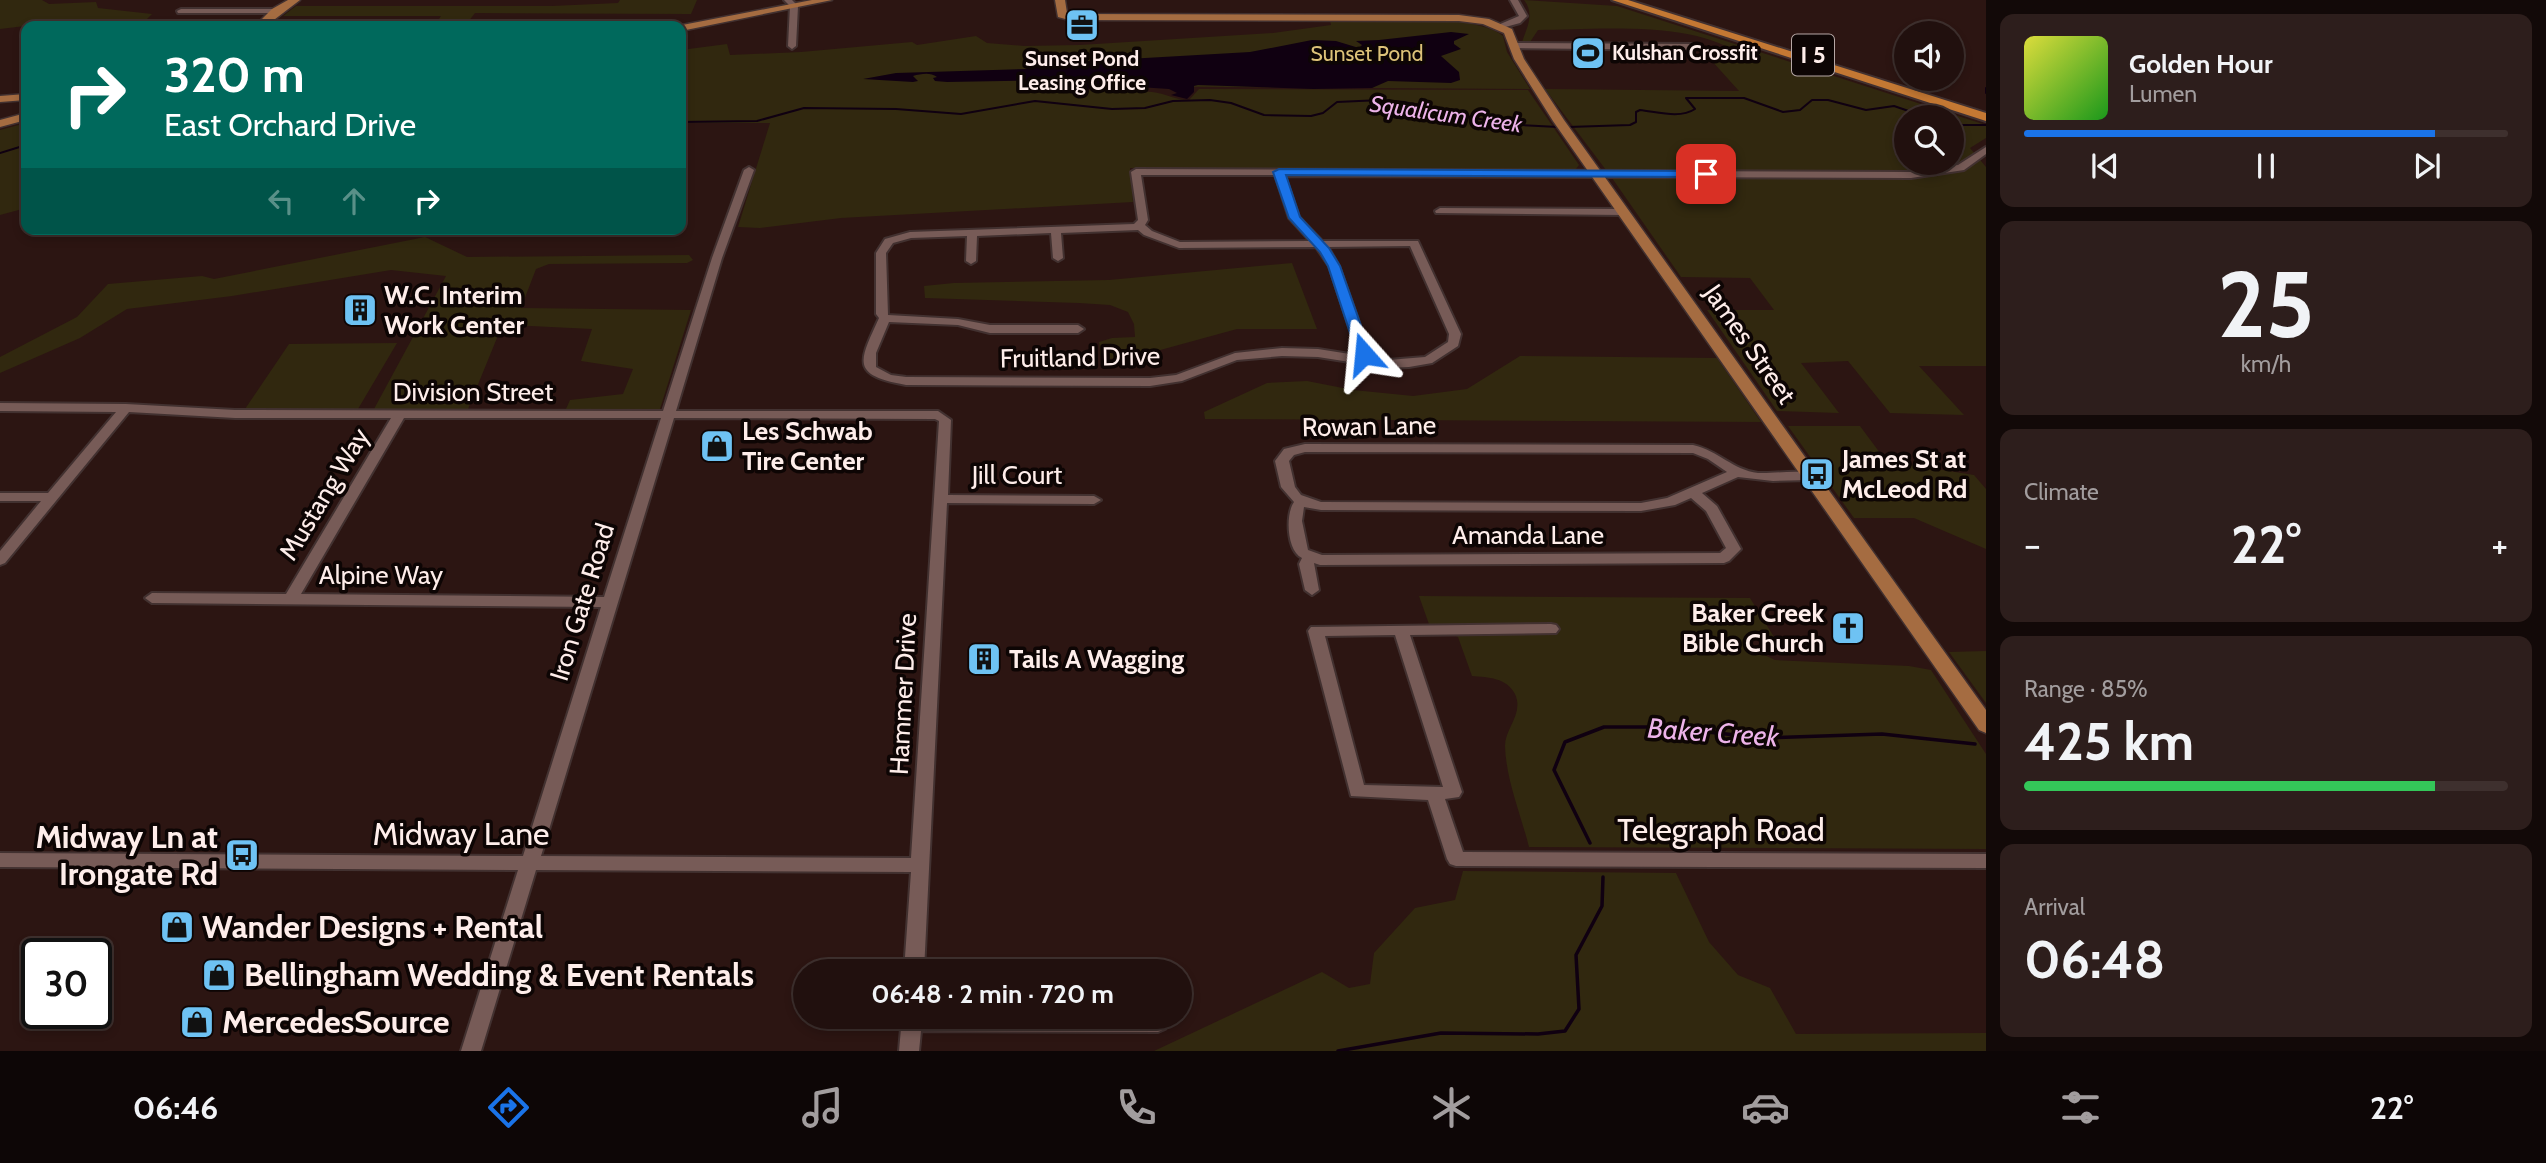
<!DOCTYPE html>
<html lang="en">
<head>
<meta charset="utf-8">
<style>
	:root { --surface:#21100e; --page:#2d1e1c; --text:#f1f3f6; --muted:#a29d9e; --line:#3e302e; --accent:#1a73e8 }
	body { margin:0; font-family:Cabin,sans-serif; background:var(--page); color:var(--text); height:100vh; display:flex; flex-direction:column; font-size:26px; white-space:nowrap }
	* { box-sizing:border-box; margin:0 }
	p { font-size:23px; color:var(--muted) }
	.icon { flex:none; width:38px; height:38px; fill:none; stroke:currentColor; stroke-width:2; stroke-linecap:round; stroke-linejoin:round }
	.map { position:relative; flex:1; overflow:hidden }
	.sheet { display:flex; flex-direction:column; gap:14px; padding:14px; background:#120908; width:560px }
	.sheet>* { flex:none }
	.banner { position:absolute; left:21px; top:21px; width:665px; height:214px; border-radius:14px; box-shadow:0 4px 10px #0003,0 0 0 2px var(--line); background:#00695c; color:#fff; overflow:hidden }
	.fabs { position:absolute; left:1894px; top:21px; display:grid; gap:14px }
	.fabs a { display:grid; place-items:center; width:70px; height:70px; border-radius:50%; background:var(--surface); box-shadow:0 4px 10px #0003,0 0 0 2px var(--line); font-size:35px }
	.speed { position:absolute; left:21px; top:938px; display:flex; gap:14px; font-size:35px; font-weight:700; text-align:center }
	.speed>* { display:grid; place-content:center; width:91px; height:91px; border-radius:50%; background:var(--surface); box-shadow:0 4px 10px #0003,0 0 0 2px var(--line); line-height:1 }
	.speed .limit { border:4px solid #111; border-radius:10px; background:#fff; color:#111 }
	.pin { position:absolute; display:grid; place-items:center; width:60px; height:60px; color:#fff; margin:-30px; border-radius:14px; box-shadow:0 4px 10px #0006 }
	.me { position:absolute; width:77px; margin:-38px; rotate:342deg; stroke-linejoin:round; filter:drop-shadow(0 0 5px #0008) }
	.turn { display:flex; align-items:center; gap:24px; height:147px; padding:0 28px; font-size:32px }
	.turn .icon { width:91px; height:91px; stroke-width:2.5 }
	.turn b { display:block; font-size:49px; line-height:60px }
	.lanes { display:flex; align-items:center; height:66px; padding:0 28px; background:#0003; justify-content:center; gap:35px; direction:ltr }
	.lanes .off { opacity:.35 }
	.big { font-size:52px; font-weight:700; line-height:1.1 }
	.sheet .tile { flex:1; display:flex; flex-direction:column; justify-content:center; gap:10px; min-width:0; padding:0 24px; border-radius:14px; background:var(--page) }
	.sheet .dial { align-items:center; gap:0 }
	.dial b { font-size:91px; line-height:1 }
	.song { display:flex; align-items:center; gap:21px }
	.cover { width:84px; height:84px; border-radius:10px; background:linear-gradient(135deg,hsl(60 70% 55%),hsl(120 70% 35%)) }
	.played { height:7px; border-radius:4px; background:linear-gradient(90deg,var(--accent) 85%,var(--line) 85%) }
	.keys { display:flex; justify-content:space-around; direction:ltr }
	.heat { display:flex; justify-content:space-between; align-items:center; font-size:38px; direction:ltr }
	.charge { height:10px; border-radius:5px; background:linear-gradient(90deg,#34c759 85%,var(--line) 0) }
	.trip { position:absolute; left:793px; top:959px; width:399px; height:70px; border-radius:35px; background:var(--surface); box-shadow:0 4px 10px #0003,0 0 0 2px var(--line); font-weight:700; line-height:70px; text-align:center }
	.dock { display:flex; height:112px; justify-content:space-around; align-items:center; background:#0d0606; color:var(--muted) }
	.dock .icon { width:49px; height:49px }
	.dock .active { color:var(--accent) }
	.dock b { font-size:32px; color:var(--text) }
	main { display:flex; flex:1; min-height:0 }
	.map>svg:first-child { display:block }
	.green { fill:#31280f; fill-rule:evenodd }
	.water { fill:#100011 }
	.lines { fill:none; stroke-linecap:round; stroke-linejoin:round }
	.stream-far1 { stroke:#100011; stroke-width:2 }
	.stream { stroke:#100011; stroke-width:3.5 }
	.minor-casing { stroke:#423130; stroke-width:4 }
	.major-casing { stroke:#423130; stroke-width:3 }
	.highway-casing { stroke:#423130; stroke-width:4 }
	.minor { fill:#775b57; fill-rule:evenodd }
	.major { fill:#a56c41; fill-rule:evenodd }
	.highway { fill:#c47833; fill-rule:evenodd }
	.route { fill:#1a73e8; stroke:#114b97; stroke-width:2 }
	.labels { text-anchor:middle; stroke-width:7; stroke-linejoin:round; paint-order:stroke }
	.far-poi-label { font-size:21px; font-weight:bold; fill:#feedea; stroke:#0d0504; text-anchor:start }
	.far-park-label { font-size:21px; fill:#ddc279; stroke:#0d0504 }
	.far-water-label { font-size:23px; font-style:italic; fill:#edb3ea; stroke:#0d0504 }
	.shield { fill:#0d0504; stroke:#b6a7a5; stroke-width:2 }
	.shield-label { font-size:24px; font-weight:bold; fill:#feedea }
	.poi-label { font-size:26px; font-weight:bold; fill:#feedea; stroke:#0d0504; text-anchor:start }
	.street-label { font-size:26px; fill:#feedea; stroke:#0d0504 }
	.water-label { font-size:28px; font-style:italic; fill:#edb3ea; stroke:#0d0504 }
	.near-street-label { font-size:32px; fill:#feedea; stroke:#0d0504 }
	.near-poi-label { font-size:32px; font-weight:bold; fill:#feedea; stroke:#0d0504; text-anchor:start }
</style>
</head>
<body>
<main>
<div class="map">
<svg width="1986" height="1051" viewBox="0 0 1986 1051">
	<rect width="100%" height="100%" fill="#2c1512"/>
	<path class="green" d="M0 0H42L49 4 96 2 98 8 152 14 144 22 166 26H82L75 20 0 29Z
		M620 0H697L691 14 475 13 468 22H437L441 16H283L296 6H552L618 3Z
		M1524 0 1617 6 1986 125V138L1970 148 1986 167V366H1919L1964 415 1890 413 1848 361 1801 363 1839 413 1777 411 1707 310H1774L1750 278 1681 277 1612 178 1545 89 1739 91 1711 60 1744 59C1703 19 1594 30 1538 30L1530 42H1522C1527 27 1535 14 1524 0ZM1906 117H1951V163H1906Z
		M1330 20C1368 21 1476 12 1503 36L1507 52 1530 89 1058 86C1089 94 1120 88 1152 92 1165 93 1175 100 1189 100L1199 89 1528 90 1579 165 1576 169 1565 170 1130 168 1133 202 841 218 760 228 738 227 770 123H681V50L727 44 730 55 801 52 912 42 917 45 976 36 987 43 1024 46 1080 45 1273 33 1331 25Z
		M26 123V208L0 215V130Z
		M425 237 467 257 689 255 693 260 687 263 549 264 536 269 521 308 691 310 660 409H566L570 400 623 394 633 369 581 361 592 329 510 325 499 333 468 409H374L446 276 391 270 232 296 127 309 80 338 0 373V357L77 317 108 284 202 276 214 279Z
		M1292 263 1317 329H1237L1142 355 1101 360 1099 342 1112 338 1135 337 1134 324 1128 312 1110 305 1079 303 925 298 924 286 954 283 1109 280Z
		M397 343 358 409H245L289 344Z
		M1520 356 1717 358 1761 422 1205 419 1204 412 1267 383 1307 381 1353 390 1413 396 1467 389Z
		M1788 426H1860L1886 461 1974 475 1986 489V549L1914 518H1854Z
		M1419 596 1750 598 1774 637H1745L1752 649 1775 660 1909 666 1931 670 1986 754V849L1529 847C1521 815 1506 780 1505 746 1505 728 1524 714 1515 694 1507 678 1488 677 1472 676L1458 637 1430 627Z
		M1986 651V703L1949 652Z
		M1463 871 1676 873 1709 942 1738 975 1770 988 1796 1034 1986 1033V1051H1154L1322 972 1349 988 1370 984 1374 953 1415 908 1455 900Z"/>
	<path class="water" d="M1451 32 1469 34 1454 41V44L1461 49 1441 56 1459 72 1460 80 1451 83 1388 81 1372 88 1313 89 1198 85 1194 86V92L1187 99 1171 95 1177 93 1169 89 1139 87V90L1115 84 1108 89H1101L1073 88 1051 80 947 82 935 81 933 78 937 77C930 72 921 74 913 76L918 81 913 82 863 79 896 73 1028 69 1040 64 1250 52 1312 40 1336 41 1359 48 1362 45 1356 41 1379 40Z"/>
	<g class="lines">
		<path class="stream-far1" d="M1986 88V93
			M681 122 757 121 804 108 896 109 961 114 1035 101 1112 109 1145 108 1173 101 1210 100 1231 103 1264 115 1311 116 1323 113 1337 102 1381 100 1404 102 1502 124 1558 127
			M1951 125H1986
			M1568 127 1630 125 1636 122V112L1640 110C1658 112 1680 119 1695 109L1686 98H1744L1783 112 1800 110 1812 100H1828L1866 110 1894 106 1926 117
			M0 153 26 145"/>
		<path class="stream" d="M1590 843 1554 770 1565 742 1604 727H1660L1764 738 1882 734 1975 744
			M1338 1051 1441 1033 1538 1034 1565 1031 1579 1009 1576 955 1602 906 1603 877"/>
		<g class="minor-casing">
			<path id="minor" d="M784 0H792L798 6 796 46 792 49 788 46 790 6Z
				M1510 0H1518L1527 16 1520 23 1498 29V25L1519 16Z
				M181 9H276L280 11 276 13H178L177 11Z
				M1515 43 1692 44 1696 47 1692 50 1512 48 1511 46Z
				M1986 147V154L1964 170 1911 178 1285 176 1299 217 1322 241H1418L1461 334 1458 346 1432 363 1409 367 1388 368 1318 357 1282 356 1237 360 1182 381 1150 386 906 385C850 375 859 362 879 318L876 314V253L885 239 910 232 1134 224 1138 220 1131 172 1136 169 1911 172 1958 165ZM1141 175H1275L1289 218 1310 241 1180 242 1152 231 1145 225 1148 220ZM1138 230 1144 235 1179 248 1316 247 1329 266 1355 345 1356 355 1318 349 1282 348 1235 353 1176 375 1150 378 906 377 891 375 876 367V353L889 322 958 325 990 333H1078L1084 329 1078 325H990L958 319 888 315 886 253 893 243 911 238 967 236 966 261 971 264 976 261 977 236 1051 233 1053 258 1058 261 1063 258 1061 233ZM1410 246 1449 334 1448 342 1425 357 1388 360 1369 357 1367 345 1339 266 1328 247Z
				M749 167 754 170 722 258 676 411H938L951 420 948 495 1094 496 1101 500 1094 504 947 503 924 971H904L911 872 536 870 481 1051H461L518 870 0 867V853L523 856 601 607 152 603 145 598 152 593 286 594 391 418H235L129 412 5 563 0 565V551L41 501H0V493H48L116 412 0 411V403L126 404 235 410 663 411 712 258 744 170ZM404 418H661L604 597 301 594ZM674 418 935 419 939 421 911 858 541 856Z
				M1440 208 1624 209 1629 212 1624 215 1436 213 1435 211Z
				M1305 444 1693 445C1719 451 1733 470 1758 473 1773 474 1807 468 1817 476L1810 480 1773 481 1738 477 1702 493 1717 506 1741 549 1729 561 1724 563 1320 565 1314 563 1319 590 1312 595 1305 590 1299 564 1302 558C1287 551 1285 515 1294 502L1281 487 1275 461 1284 449ZM1305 452 1693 453 1708 459 1727 472 1667 498 1641 503 1321 502 1301 495 1295 487 1289 461 1294 455ZM1691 498 1706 511 1726 548 1720 553 1322 555 1308 550 1302 521 1304 507 1321 510 1641 511 1675 505Z
				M1551 624 1556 625 1559 629 1556 633 1410 635 1462 792 1459 797 1445 799 1463 852 1986 854V868L1456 866 1450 864 1447 859 1428 800 1351 796 1308 631 1311 627ZM1395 635 1443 787 1364 785 1325 636Z
				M902 1017H1165L1168 1023 1165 1029 1158 1032 921 1031 919 1051H899Z"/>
		</g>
		<g class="major-casing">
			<path id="major" d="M288 0H300L266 26H255L272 9Z
				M812 0H832L681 31V26H677Z
				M1055 0H1065L1067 13 1069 14 1459 15 1489 19 1512 29 1524 59 1564 120 1986 710V733L1979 730 1553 121 1514 59 1504 33 1483 24 1459 21 1069 20 1058 17Z
				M26 94V100L0 102V96Z
				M26 113V120L0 127V120Z"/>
		</g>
		<g class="highway-casing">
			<path id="highway" d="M1612 0H1628L1986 113V121Z"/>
		</g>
		<use href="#minor" class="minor"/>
		<use href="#major" class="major"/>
		<use href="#highway" class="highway"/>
	</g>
	<path class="route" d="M1279 169 1706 171 1711 174 1706 177 1286 175 1300 217 1329 248 1340 266 1371 354 1364 358 1357 354 1328 266 1320 252 1289 218 1273 172Z"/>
	<defs>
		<g id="office-square" transform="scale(1.75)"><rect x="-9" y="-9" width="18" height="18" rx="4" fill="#6ec2f3" stroke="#0d0504"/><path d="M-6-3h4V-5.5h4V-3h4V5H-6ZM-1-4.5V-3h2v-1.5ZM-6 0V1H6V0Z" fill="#111"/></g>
		<g id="stadium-square" transform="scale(1.75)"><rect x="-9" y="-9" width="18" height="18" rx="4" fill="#6ec2f3" stroke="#0d0504"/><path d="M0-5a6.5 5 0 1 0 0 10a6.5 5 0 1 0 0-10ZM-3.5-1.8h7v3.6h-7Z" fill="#111"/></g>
		<g id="building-square" transform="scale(1.75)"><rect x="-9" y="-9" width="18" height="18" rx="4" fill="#6ec2f3" stroke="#0d0504"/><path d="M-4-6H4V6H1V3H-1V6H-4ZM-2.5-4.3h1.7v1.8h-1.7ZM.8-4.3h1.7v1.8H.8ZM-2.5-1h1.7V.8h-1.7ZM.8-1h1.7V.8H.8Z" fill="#111"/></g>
		<g id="shop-square" transform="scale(1.75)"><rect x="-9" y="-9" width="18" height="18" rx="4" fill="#6ec2f3" stroke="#0d0504"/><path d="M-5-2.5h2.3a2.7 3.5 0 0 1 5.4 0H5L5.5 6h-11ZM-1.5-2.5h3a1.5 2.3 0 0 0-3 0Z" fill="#111"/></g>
		<g id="bus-square" transform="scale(1.75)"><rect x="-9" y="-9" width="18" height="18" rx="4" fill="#6ec2f3" stroke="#0d0504"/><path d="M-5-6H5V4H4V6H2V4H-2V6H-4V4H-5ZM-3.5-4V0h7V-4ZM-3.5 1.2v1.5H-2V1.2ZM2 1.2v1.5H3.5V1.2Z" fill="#111"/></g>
		<g id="church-square" transform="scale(1.75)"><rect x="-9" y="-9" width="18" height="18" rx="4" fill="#6ec2f3" stroke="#0d0504"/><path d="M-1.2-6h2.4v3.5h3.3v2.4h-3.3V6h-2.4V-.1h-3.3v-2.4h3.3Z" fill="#111"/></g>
	</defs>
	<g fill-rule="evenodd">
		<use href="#office-square" x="1082" y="25"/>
		<use href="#stadium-square" x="1588" y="53"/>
		<use href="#building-square" x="360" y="310"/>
		<use href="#shop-square" x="717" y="446"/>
		<use href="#bus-square" x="1817" y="474"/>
		<use href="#church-square" x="1848" y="628"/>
		<use href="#building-square" x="984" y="659"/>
		<use href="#bus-square" x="242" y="855"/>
		<use href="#shop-square" x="177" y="927"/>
		<use href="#shop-square" x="219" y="975"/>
		<use href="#shop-square" x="197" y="1022"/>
	</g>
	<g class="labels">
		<g class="far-poi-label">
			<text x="1612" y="60">Kulshan Crossfit</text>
			<text x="1082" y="66" text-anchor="middle">Sunset Pond<tspan x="1082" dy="24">Leasing Office</tspan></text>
		</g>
		<g class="far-park-label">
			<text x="1367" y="61">Sunset Pond</text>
		</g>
		<g class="far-water-label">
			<text transform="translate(1446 114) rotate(8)" y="8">Squalicum Creek</text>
		</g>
		<rect class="shield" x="1792" y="34.5" width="42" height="41" rx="5"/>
		<g class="shield-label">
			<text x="1813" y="63">I 5</text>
		</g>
		<g class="poi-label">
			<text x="384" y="304">W.C. Interim<tspan x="384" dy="30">Work Center</tspan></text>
			<text x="742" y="440">Les Schwab<tspan x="742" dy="30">Tire Center</tspan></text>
			<text x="1842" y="468">James St at<tspan x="1842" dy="30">McLeod Rd</tspan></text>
			<text x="1824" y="622" text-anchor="end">Baker Creek<tspan x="1824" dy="30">Bible Church</tspan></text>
			<text x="1009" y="668">Tails A Wagging</text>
		</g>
		<g class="street-label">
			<text transform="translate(1750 344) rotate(55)" y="9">James Street</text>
			<text transform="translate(1080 357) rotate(-1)" y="9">Fruitland Drive</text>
			<text x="473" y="401">Division Street</text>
			<text transform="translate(1369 426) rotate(-1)" y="9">Rowan Lane</text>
			<text x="1017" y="484">Jill Court</text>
			<text transform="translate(324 494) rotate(-59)" y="9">Mustang Way</text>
			<text x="1528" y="544">Amanda Lane</text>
			<text x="381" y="584">Alpine Way</text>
			<text transform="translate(582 602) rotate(-73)" y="9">Iron Gate Road</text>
			<text transform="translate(903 694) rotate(-87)" y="9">Hammer Drive</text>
		</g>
		<g class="water-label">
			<text transform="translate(1713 732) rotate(4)" y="10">Baker Creek</text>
		</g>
		<g class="near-street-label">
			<text x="1721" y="841">Telegraph Road</text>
			<text x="461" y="845">Midway Lane</text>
		</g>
		<g class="near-poi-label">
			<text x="218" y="848" text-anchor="end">Midway Ln at<tspan x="218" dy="37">Irongate Rd</tspan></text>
			<text x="202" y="938">Wander Designs + Rental</text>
			<text x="244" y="986">Bellingham Wedding &amp; Event Rentals</text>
			<text x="222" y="1033">MercedesSource</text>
		</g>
	</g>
</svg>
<div class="fabs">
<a><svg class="icon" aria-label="sound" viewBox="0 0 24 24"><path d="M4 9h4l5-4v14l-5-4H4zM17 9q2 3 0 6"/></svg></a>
<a><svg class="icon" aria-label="search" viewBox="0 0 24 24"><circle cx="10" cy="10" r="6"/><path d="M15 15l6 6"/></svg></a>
</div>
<div class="speed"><div class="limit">30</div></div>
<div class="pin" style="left:1706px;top:174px;background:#d93025"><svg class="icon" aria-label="arrive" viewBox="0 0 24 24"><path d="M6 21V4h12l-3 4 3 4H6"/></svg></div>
<svg class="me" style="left:1364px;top:354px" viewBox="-20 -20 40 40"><path d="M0-17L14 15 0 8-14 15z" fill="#1a73e8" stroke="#fff" stroke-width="4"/></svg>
<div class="trip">06:48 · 2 min · 720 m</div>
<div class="banner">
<div class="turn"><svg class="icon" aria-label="right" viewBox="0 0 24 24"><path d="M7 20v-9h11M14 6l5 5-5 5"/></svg><div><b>320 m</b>East Orchard Drive</div></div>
<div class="lanes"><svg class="icon off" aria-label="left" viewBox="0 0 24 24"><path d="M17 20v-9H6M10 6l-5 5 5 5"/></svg><svg class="icon off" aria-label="ahead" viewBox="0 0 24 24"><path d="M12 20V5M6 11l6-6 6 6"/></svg><svg class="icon" aria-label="right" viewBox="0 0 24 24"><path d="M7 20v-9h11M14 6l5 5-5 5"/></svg></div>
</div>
</div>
<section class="sheet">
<div class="tile">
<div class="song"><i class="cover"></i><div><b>Golden Hour</b><p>Lumen</p></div></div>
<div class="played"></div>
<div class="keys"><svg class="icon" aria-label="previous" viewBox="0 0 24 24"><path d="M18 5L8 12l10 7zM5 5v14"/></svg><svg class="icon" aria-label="pause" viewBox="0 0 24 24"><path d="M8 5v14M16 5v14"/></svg><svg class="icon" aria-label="next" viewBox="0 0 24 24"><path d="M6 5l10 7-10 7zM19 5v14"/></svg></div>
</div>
<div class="tile dial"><b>25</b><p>km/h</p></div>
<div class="tile"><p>Climate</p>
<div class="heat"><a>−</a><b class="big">22°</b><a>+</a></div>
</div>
<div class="tile"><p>Range · 85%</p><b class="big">425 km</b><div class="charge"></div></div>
<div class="tile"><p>Arrival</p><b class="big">06:48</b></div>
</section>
</main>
<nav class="dock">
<b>06:46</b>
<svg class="icon active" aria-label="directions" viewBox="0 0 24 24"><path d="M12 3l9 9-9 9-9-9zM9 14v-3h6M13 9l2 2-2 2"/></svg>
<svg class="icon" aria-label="music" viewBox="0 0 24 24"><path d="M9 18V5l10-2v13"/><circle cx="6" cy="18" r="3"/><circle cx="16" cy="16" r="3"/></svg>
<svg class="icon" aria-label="phone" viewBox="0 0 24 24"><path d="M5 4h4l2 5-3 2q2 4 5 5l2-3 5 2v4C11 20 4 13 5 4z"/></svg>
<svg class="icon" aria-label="climate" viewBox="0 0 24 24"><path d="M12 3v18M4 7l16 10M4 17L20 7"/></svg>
<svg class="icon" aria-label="car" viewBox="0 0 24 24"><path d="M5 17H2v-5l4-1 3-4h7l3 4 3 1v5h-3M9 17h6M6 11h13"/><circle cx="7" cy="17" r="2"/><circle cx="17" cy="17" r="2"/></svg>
<svg class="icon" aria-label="filters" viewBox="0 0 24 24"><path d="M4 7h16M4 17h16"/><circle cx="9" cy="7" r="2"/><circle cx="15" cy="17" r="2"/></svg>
<b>22°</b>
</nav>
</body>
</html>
